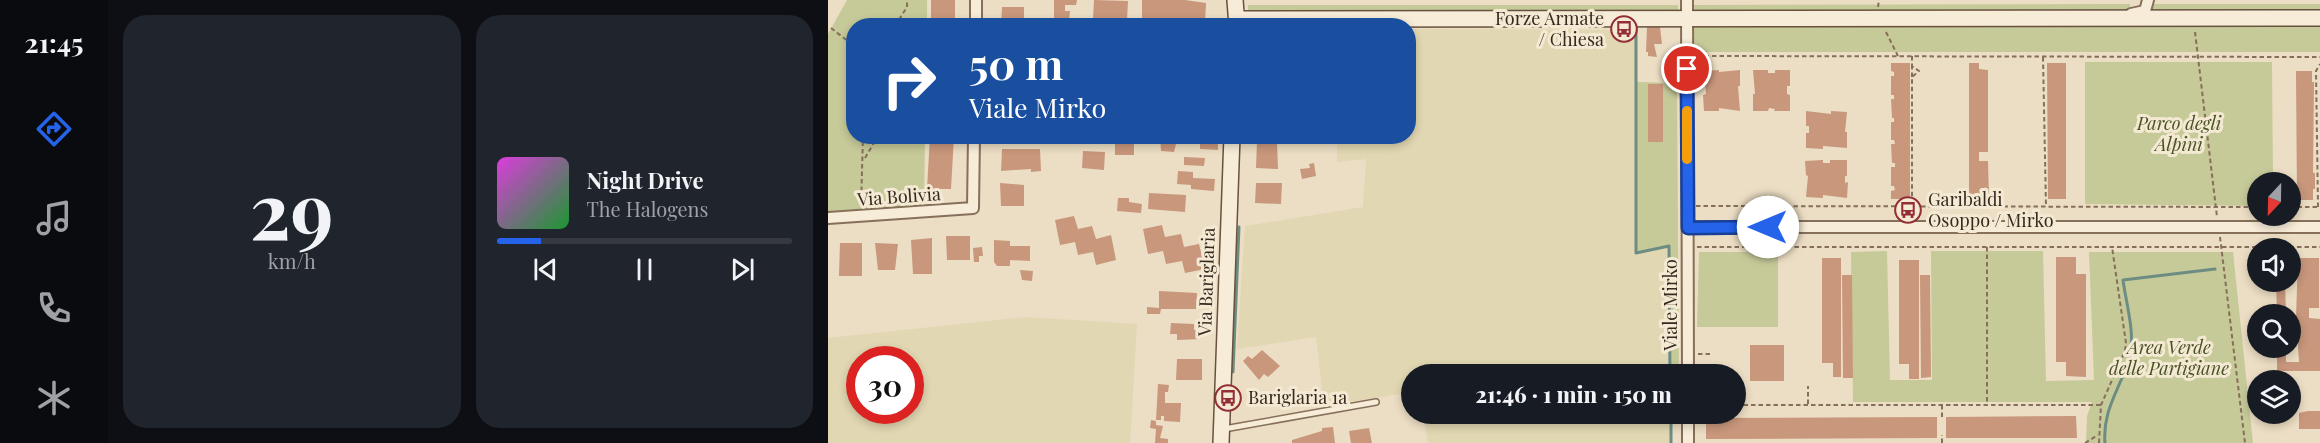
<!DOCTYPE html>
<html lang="it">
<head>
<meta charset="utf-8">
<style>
	:root { --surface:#171b24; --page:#20242c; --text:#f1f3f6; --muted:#9ea1a6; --line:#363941; --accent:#2563eb }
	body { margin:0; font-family:"Playfair Display",serif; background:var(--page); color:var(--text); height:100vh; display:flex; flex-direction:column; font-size:22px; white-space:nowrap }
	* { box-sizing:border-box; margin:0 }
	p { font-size:20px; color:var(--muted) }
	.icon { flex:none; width:33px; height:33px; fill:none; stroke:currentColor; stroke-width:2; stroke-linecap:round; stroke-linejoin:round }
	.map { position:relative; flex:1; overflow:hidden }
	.side { display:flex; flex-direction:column; gap:15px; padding:15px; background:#0d0f14; width:720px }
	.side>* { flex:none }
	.hud { position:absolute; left:18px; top:18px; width:570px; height:126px; border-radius:24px; box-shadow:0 3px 9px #0003; background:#1a4fa0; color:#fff; overflow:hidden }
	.needle { width:39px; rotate:202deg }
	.fabs { position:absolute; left:1419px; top:172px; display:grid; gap:12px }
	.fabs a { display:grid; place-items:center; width:54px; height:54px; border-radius:50%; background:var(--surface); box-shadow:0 3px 9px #0003; font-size:30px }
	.speed { position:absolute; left:18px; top:346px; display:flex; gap:12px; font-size:30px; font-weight:700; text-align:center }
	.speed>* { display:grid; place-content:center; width:78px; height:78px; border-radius:50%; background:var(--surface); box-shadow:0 3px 9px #0003; line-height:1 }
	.speed .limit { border:9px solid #d22; background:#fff; color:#111 }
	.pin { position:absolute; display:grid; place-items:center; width:51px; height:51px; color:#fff; margin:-26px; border:3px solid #fff; border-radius:50%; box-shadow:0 2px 6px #0007 }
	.me { position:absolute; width:66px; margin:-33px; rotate:270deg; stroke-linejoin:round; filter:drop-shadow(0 0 4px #0008) }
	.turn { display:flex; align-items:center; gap:21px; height:126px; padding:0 24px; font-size:27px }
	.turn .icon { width:78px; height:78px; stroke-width:2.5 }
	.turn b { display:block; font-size:42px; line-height:51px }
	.side .card { flex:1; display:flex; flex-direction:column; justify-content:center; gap:9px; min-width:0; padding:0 21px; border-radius:24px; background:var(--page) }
	.side .dial { align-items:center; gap:0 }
	.dial b { font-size:78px; line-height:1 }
	.song { display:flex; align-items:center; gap:18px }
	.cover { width:72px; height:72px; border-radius:9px; background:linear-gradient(135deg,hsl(300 70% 55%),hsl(130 70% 35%)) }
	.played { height:6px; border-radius:3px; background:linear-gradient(90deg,var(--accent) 15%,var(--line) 15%) }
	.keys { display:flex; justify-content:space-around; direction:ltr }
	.side .tiles { flex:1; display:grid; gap:15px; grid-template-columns:repeat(2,1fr) }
	.trip { position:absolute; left:573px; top:364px; width:345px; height:60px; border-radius:30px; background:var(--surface); box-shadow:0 3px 9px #0003; font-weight:800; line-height:60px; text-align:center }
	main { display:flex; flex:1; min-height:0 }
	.menu { display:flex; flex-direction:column; width:108px; justify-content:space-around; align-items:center; background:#090b0e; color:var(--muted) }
	.menu .icon { width:42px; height:42px }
	.menu .selected { color:var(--accent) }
	.menu b { font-size:27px; color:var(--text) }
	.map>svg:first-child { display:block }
	.farmland { fill:#e1d7b2; fill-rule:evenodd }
	.green { fill:#c6c998 }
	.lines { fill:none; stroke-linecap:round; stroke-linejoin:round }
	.stream { stroke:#6d8d83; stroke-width:3 }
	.building { fill:#c8977c }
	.lane-casing { stroke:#866f5b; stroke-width:8 }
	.street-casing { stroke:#866f5b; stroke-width:14 }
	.secondary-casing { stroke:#67513f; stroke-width:18 }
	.path { stroke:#866f5b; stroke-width:2; stroke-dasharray:4.5 3; stroke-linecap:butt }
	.lane { stroke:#f7ecd7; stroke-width:5 }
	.street { stroke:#f7ecd7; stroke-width:10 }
	.secondary { stroke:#f7ecd7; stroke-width:15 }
	.route-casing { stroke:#184099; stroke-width:15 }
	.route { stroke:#2563eb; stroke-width:10 }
	.slow { stroke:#f59e0b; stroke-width:10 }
	.labels { text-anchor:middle; stroke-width:6; stroke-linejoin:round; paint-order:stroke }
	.poi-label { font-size:18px; fill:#36291f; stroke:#f4e9d3; text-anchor:start }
	.park-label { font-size:18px; font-style:italic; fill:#495226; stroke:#f4e9d3 }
	.street-label { font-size:18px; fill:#36291f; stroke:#f4e9d3 }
</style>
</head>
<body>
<main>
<nav class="menu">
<b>21:45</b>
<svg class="icon selected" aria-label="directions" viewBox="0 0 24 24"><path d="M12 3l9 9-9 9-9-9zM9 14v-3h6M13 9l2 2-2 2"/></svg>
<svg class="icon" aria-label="music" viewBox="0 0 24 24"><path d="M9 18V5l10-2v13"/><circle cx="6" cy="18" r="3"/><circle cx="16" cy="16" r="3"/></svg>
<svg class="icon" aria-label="phone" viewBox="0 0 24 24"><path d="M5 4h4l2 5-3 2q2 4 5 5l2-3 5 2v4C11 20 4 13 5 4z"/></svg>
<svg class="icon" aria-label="climate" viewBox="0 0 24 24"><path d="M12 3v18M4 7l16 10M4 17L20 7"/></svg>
</nav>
<section class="side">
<div class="tiles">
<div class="card dial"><b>29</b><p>km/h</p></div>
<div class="card">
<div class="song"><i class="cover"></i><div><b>Night Drive</b><p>The Halogens</p></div></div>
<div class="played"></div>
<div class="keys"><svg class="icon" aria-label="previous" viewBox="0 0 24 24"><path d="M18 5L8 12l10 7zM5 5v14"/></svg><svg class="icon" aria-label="pause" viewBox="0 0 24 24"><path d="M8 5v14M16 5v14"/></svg><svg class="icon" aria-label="next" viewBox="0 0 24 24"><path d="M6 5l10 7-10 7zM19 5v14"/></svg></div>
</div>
</div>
</section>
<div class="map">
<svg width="1492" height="443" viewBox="0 0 1492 443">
	<rect width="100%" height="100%" fill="#ecdec4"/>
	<path class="farmland" d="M581 29 809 30V252L842 245V375H584L583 392 496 406 488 337 409 349 417 226 535 207 538 159 509 162V137L580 136Z
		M198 317 309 324 302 443H0V338ZM32 360H82V411H32Z
		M595 414H842V443H600Z"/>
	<path class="green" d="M19 0H99V25L26 26V136L97 137 96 205 0 212V34Z
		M1302 4V11L865 13V5Z
		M1324 4H1492V13H1324Z
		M420 5H850V14H420Z
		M866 25H1492V52H866Z
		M1257 62H1444L1445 183H1430L1429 206 1257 204Z
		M809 82 849 83 851 375H842V245L809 252Z
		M1059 251 1062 380H1104L1103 251H1215L1218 381 1266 380 1261 252H1405L1425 443H1258L1259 416 1264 402H1025L1023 252Z
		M871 252H950V327H869Z"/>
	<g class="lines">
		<path class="stream" d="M808 29V253L841 246 842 375
			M405 372 411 227
			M843 414V443
			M1277 443C1274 407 1295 386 1302 354 1307 332 1298 303 1295 280L1387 269"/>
	</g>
	<path class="building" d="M103 0H127V26H103Z
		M226 0H249L248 5H237V11H242L241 21H226Z
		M266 0 300 1 299 21 265 19Z
		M314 0H357L378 3 377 24 314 20Z
		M174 7H196V26H173Z
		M819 27H832L834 44H826L829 57 820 56V52H818Z
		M1063 63H1082V199H1063V191L1067 190 1066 186H1063V167H1067V163H1064L1063 144H1067L1066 140H1063V122H1066V118H1064L1063 99H1066V95H1063V76H1066V72L1063 71Z
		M1141 63H1151V69L1160 70V152H1151V161H1160L1161 199H1141Z
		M1219 63H1238V199H1220Z
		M891 70V72L912 70V86H910L912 111 891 108V111H876L875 95 878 94 876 71Z
		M925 70H940V73H947V70H962V86H959V94L962 95V111H946L947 109 941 108 940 111H925V94H927Z
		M1468 71H1484V82H1486L1485 173H1487V189H1485V200H1469Z
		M820 84H835V142H820Z
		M978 111 1003 114V111L1019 112 1017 132H1019V148L995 146V149L978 148V133H981V126H978Z
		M102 136H126L123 189H99Z
		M287 136H306V155H287Z
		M332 136H350L346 152 333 151Z
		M375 136H390V150L372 149V138Z
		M429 141 449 142 450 169 428 168Z
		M174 149H212L213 171 203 172V169L173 171Z
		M255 151 277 152 276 170 254 168Z
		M356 157 377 158 376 166 356 165Z
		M995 160V163H1002V160H1019V176H1017V183L1020 182 1019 198 995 195V198L978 197 980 176 978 175 977 161Z
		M486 163 488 176 474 179 472 169 482 168 481 164Z
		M350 171 365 172V178L387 179 386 191 363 189V185L349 184Z
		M172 183 196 185V206H173Z
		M428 183H454L453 204 427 203Z
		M321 193 358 195 357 212 320 209Z
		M290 198H301V202L314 204 313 213 289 211Z
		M246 216 250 229 264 226 268 239 283 235 288 260 268 265 265 252 250 255 247 242 232 245 227 220Z
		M334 225 337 237 353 234 356 247 371 244 377 269 357 273 354 261 338 264 335 251 320 254 315 229Z
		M118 236H142V260H119Z
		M104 238V274H85L83 240Z
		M166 240 182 241V246H202V261L182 260V266H169L166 262Z
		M12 243H34V276H11Z
		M47 243 70 244 67 270H50Z
		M154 247 155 256H151V262H146L145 248Z
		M1228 257H1248V274H1258V377L1238 376V362H1228Z
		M994 258H1013V377H1005V363H994Z
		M1470 258H1491V308H1481V318L1492 319V371H1449V348H1458V362H1471L1468 318Z
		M1071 260H1091V379H1081V364H1071Z
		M192 270 205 271 204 281 194 280Z
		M1014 275H1024L1025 378H1015Z
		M1092 275H1102L1103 377 1093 378Z
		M1448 282H1457L1458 315H1449Z
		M331 291 369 293 368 309H333L332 314H319V307L331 308Z
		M343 323 366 324V330H373V339L349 340V334H342Z
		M922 345H956V381H922Z
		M434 350 452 366 440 377 436 374 431 380 415 361 420 356 424 359Z
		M349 359H374V380H348Z
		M330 384 341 385 340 392H337V403H353L352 422 336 421V416H333V420H328Z
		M1480 411H1492V429H1471V413Z
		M1248 416 1249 438H1118V417Z
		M1109 417V438L878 439V418Z
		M323 420 328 421V425L335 426 332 438 340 439V443H327L328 429 322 428Z
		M505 427 507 443H464V440L494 431V428Z
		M541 428 544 443H523L521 431Z"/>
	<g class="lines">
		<g class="lane-casing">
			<path id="lane" d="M858 83 847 78 843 72 847 51 859 45
				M396 429 548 402"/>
		</g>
		<g class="street-casing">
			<path id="street" d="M859 0 860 375
				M1303 14 1317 11 1320 0
				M148 26V0
				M0 218 145 208 146 136
				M860 227H1492
				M860 414V443"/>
		</g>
		<g class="secondary-casing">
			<path id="secondary" d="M407 0 409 26
				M409 19 1492 18
				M393 443 404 136"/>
		</g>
		<path class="path" d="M1050 7 1051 0
			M67 26 79 7V0
			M3 28 26 46
			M1058 32 1070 56
			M1367 32 1389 217
			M869 56 1492 57
			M1084 56V66L1091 71 1084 77V206
			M1215 57 1218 207
			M1084 77V66
			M37 158 50 136
			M33 206 35 136
			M868 206 1430 207
			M1462 207H1492
			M1490 207 1488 71 1492 64
			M1392 237 1417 443
			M869 247H1492
			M1159 247V405
			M835 290 851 287
			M870 354H885
			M980 404V386
			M908 405H1273
			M911 405V387
			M1114 405V419
			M1114 443V435
			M1257 443 1270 435
			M1271 443 1273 405 1297 351 1298 343 1284 247"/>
		<use href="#lane" class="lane"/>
		<use href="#street" class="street"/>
		<use href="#secondary" class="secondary"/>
	</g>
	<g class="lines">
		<g class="route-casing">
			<path id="route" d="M859 69 860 228 940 227"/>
		</g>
		<use href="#route" class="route"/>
		<path class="slow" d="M859 111V159"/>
	</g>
	<defs>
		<g id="bus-ring" transform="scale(1.35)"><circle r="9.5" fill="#f4e9d3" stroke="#922e34" stroke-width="1.5"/><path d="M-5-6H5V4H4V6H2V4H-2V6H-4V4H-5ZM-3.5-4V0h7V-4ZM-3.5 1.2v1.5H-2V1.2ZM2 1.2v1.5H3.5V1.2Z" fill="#922e34"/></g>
	</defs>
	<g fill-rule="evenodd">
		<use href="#bus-ring" x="796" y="29"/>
		<use href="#bus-ring" x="1080" y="210"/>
		<use href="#bus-ring" x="400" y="398"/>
	</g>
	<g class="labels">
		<g class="poi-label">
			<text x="776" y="25" text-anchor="end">Forze Armate<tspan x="776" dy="21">/ Chiesa</tspan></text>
			<text x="1100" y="206">Garibaldi<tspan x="1100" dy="21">Osoppo / Mirko</tspan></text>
			<text x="420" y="404">Bariglaria 1a</text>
		</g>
		<g class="park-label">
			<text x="1351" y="130">Parco degli<tspan x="1351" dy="21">Alpini</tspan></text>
			<text x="1341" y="354">Area Verde<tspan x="1341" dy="21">delle Partigiane</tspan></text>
		</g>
		<g class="street-label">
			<text transform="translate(71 197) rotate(-4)" y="6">Via Bolivia</text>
			<text transform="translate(379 282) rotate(-88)" y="6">Via Bariglaria</text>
			<text transform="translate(843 305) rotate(-90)" y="6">Viale Mirko</text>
		</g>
	</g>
</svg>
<div class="fabs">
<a><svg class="needle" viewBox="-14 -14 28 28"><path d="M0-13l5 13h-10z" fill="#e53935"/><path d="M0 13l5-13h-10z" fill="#9ea1a6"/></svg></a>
<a><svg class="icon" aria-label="sound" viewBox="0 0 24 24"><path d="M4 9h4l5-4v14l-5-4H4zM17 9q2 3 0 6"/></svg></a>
<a><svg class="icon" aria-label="search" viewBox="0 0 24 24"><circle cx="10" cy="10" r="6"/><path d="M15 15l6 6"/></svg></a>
<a><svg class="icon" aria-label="layers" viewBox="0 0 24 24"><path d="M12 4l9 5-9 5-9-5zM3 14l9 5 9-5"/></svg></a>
</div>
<div class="speed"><div class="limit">30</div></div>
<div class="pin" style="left:859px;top:69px;background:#d93025"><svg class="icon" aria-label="arrive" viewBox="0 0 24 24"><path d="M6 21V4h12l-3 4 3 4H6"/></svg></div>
<svg class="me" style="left:940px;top:227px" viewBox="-20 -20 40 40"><circle r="19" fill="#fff"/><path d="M0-13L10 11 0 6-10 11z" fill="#2563eb"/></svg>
<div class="trip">21:46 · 1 min · 150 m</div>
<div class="hud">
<div class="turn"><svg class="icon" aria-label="right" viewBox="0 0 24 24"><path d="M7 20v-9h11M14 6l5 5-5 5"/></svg><div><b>50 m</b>Viale Mirko</div></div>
</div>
</div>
</main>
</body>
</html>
